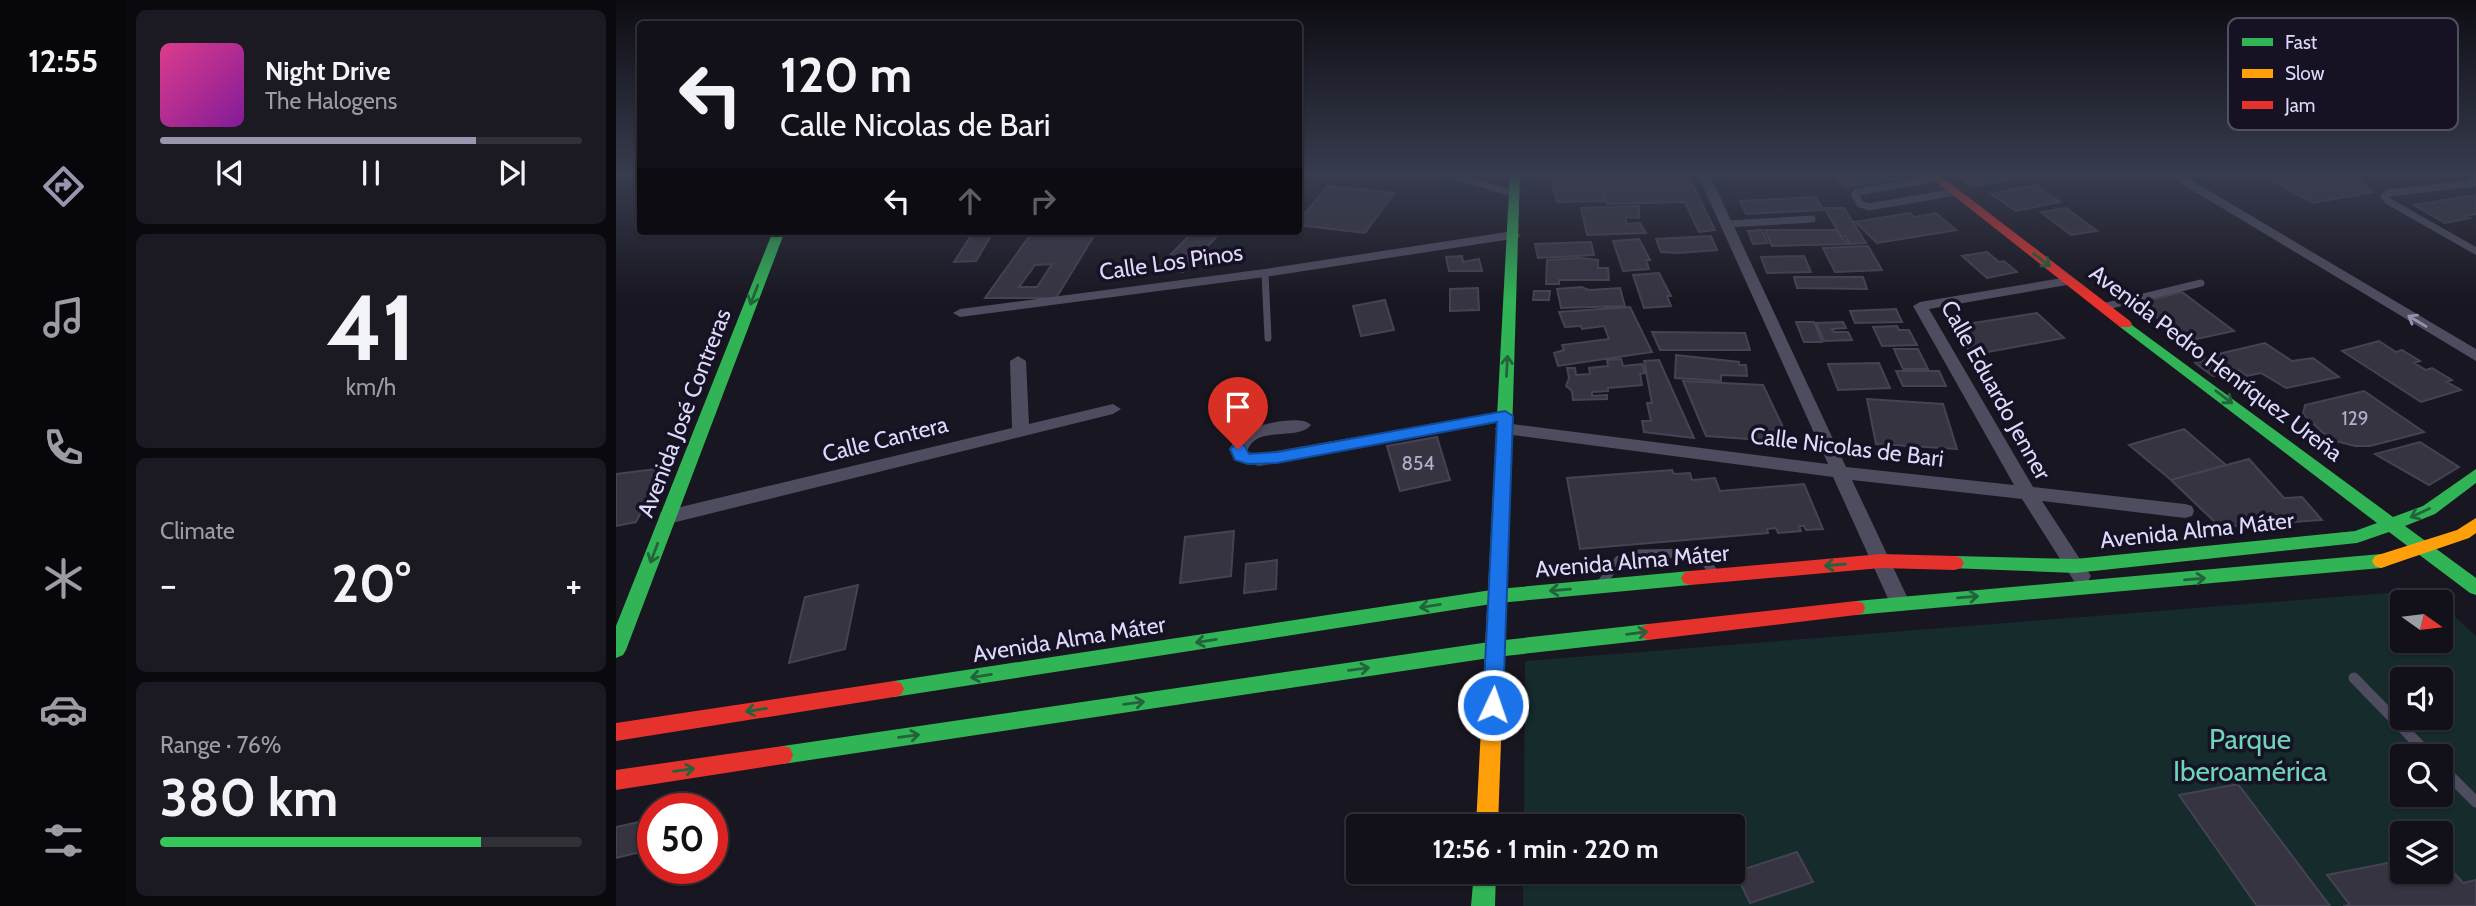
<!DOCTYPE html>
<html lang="en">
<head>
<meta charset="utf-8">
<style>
	:root { --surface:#121018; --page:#1b1921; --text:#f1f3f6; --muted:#9c9da2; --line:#313037; --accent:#9995ae }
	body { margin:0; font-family:Cabin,sans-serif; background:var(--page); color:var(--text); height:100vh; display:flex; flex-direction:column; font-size:26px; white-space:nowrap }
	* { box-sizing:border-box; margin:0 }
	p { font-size:23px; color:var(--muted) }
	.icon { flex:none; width:38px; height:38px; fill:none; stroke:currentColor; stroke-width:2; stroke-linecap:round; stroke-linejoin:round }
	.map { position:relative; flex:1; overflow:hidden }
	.panel { display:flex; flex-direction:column; gap:10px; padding:10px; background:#0a090d; width:490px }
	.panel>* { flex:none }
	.guide { position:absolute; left:21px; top:21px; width:665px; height:214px; border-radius:7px; box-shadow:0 2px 5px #0004,0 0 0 2px var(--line); background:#121018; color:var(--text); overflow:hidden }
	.needle { width:46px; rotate:104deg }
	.tools { position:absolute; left:1774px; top:590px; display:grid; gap:14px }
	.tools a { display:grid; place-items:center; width:63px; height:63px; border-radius:7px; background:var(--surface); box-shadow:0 2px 5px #0004,0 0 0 2px var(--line); font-size:35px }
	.speed { position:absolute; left:21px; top:793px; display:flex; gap:14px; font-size:35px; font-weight:700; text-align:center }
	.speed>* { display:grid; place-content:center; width:91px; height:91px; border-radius:50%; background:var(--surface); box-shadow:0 2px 5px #0004,0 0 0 2px var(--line); line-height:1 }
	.speed .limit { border:10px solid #d22; background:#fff; color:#111 }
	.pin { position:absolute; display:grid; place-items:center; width:60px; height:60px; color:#fff; margin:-72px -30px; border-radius:50% 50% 50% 0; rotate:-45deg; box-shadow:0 0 7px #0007 }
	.pin .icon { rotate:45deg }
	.me { position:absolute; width:77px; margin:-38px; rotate:3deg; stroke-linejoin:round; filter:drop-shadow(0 0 5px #0008) }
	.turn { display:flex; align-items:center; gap:24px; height:147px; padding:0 28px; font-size:32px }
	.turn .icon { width:91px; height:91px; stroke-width:2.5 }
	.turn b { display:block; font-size:49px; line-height:60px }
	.lanes { display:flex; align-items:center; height:66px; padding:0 28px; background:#0003; justify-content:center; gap:35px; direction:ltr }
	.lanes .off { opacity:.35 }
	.big { font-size:52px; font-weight:700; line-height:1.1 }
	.panel .tile { flex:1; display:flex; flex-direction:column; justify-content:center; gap:10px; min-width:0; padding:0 24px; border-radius:10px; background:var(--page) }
	.panel .dial { align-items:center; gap:0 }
	.dial b { font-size:91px; line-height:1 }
	.song { display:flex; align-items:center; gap:21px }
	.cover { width:84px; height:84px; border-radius:10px; background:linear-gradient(135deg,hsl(330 70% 55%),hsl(290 70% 35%)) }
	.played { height:7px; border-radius:4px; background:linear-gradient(90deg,var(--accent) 75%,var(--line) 75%) }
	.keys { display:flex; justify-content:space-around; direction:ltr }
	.heat { display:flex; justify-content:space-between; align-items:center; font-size:38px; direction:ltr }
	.charge { height:10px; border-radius:5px; background:linear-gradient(90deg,#34c759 76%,var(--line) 0) }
	.trip { position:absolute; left:730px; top:814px; width:399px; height:70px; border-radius:7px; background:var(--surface); box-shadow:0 2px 5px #0004,0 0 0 2px var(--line); font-weight:700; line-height:70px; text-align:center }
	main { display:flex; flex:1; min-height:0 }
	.tab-bar { display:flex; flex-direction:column; width:126px; justify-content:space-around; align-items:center; background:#07060a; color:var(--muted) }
	.tab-bar .icon { width:49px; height:49px }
	.tab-bar .active { color:var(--accent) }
	.tab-bar b { font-size:32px; color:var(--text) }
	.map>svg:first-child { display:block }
	.green { fill:#152b2c; fill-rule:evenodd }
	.building { fill:#373442; stroke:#454253; stroke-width:2; fill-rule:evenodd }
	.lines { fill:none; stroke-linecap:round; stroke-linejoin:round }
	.lane-far2 { stroke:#4e4c5f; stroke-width:7 }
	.lane-far1 { stroke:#4e4c5f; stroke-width:9 }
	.lane { stroke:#4e4c5f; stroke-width:11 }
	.street { fill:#4e4c5f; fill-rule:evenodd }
	.fast { fill:#30b455; fill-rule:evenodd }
	.slow { fill:#ff9f0a; fill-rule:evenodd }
	.jam { fill:#e5322d; fill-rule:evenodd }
	.oneway { stroke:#23633c }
	.oneway2 { stroke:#9692ad }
	.route { fill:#1a73e8; stroke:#114b97; stroke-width:2 }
	.labels { text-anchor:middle; stroke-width:7; stroke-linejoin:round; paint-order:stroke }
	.number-label { font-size:19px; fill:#b4b0cd }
	.street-label { font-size:23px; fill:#ded9fb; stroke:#161224 }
	.near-park-label { font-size:28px; fill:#6dd3bd; stroke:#161224 }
	.key { fill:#161224; stroke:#524e64; stroke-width:2 }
	.key-label { font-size:19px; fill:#ded9fb }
</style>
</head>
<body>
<main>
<nav class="tab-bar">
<b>12:55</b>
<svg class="icon active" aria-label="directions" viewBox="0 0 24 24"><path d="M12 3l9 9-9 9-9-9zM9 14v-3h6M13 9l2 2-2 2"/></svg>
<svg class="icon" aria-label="music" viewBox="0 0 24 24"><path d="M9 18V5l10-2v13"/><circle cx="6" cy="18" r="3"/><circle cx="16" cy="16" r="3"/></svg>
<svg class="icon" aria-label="phone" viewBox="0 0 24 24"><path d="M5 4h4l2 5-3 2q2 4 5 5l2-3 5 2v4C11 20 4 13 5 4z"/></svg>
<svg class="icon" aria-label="climate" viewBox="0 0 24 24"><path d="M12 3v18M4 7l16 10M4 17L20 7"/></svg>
<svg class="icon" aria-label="car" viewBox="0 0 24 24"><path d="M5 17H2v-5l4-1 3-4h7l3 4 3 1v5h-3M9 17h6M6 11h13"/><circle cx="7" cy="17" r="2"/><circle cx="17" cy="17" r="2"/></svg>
<svg class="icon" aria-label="filters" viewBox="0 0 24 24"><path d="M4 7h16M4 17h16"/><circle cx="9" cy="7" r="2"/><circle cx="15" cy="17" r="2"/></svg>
</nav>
<section class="panel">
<div class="tile">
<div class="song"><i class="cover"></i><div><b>Night Drive</b><p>The Halogens</p></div></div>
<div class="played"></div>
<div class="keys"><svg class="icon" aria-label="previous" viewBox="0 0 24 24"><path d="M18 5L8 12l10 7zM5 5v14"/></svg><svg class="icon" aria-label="pause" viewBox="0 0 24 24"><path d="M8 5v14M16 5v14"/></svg><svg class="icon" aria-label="next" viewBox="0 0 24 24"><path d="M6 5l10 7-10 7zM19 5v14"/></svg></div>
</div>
<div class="tile dial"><b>41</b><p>km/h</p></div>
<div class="tile"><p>Climate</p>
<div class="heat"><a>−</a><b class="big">20°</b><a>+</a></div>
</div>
<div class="tile"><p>Range · 76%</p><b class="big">380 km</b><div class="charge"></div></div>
</section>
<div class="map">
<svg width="1860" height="906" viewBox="0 0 1860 906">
	<rect width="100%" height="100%" fill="#181620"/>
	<path class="green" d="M1784 592 1808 602H1787V640H1825V609L1835 613 1860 636V906H907V872H1116V826H908L909 661ZM1787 679H1825V718H1787ZM1787 756H1825V794H1787ZM1787 833H1825V872H1787Z"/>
	<path class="building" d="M1226 173H1281L1287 178 1229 187 1216 175Z
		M1338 173H1426L1428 174 1356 187Z
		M1643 173H1737L1756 192 1697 203Z
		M1071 174 1099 230 1083 232 1069 202 991 204 985 178Z
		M985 178 990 201 941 202 936 181Z
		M1419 185 1444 202 1400 211 1375 194Z
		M712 186 778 193 749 233 682 225V221Z
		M1860 195V214L1849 216 1854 218 1829 223 1798 205Z
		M1200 197 1207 210 1130 214 1124 201Z
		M1023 206V218L1009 217 1011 224 1024 223 1030 233 971 235 965 208Z
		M1208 208H1228L1250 243 1234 244 1229 236H1225Z
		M1450 208 1481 231 1455 235 1425 212Z
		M1294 213 1298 217 1320 213 1340 230 1261 243 1239 222Z
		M1146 230 1152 243 1137 244 1132 231Z
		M1149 230H1219L1232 244 1156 246Z
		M358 231H378L360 261 338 262Z
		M417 231H481L440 298H369ZM436 264 421 287H403L419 265Z
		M578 231H606L567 272 541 268Z
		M1095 236 1101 250 1062 253 1045 252 1040 239Z
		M1023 239 1034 260H1030L1033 269 1007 271 997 241Z
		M975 242 978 255 922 258 919 244Z
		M1252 246 1266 270 1219 272 1207 248Z
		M1371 252 1383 262 1388 261 1401 272 1371 278 1346 256Z
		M846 256 847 262 863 259 866 271H833L830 257Z
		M1188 256 1195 272 1151 273 1145 257Z
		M964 258 982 260V268H992L993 280H943V284H930L931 260Z
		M1043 273 1055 296H1051L1055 306 1028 308 1017 275Z
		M1178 277H1247L1251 289 1181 288Z
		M965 287 973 290 1004 288 1009 306 945 308 941 289Z
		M862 288 863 310 834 311V289Z
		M918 291H934L933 300H917Z
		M1566 292 1618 331 1571 341 1522 303Z
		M769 300 778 330 745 336 737 306Z
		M1014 307 1036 352 942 366 938 353 948 350 946 345 993 339 988 326 966 329 965 326 949 327 943 312Z
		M1280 309 1286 322 1239 323 1234 311Z
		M1421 313 1448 338 1356 355 1338 326Z
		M1180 322H1198L1206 342H1188Z
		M1227 322 1230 328 1216 329 1218 332H1232L1236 340 1208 341 1200 323Z
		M1281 326 1283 330H1293L1301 345 1266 346 1257 327Z
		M1036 332 1129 333 1134 350H1044Z
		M1763 341 1780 352 1786 350 1804 361 1798 363 1810 370 1816 368 1836 380 1831 382 1845 390 1805 402 1726 351Z
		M1649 343 1676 361 1697 358 1723 377 1670 388 1645 373 1631 376 1623 370 1597 376 1579 363 1598 355Z
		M1278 349H1302L1312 369H1287Z
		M1060 355 1123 362V365H1130L1131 376 1105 375V381L1059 378Z
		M1005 359 1007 366 1026 364 1029 373 1024 374 1026 385 992 388V391L976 392V396L991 395V399L957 400 956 391 950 386 953 378 951 368H959L960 375 974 374 973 368 992 366 991 360Z
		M1043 360 1078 438 1028 432 1026 421H1035L1031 403H1036L1028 361Z
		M1263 363 1274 388 1222 390 1212 364Z
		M1280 371H1323L1330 386H1287Z
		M1067 381 1147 385 1174 442 1090 436Z
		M1748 391 1808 432 1754 446H1739L1720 441 1706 432 1687 414 1689 405Z
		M1251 399 1327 404 1341 449 1260 444Z
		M1568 429 1610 465 1555 480 1513 445Z
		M821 437 834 480 784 491 771 446Z
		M1804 442 1843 467 1813 485 1759 454Z
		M1633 459 1668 498 1686 497 1706 520 1604 527 1555 480Z
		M48 468 20 522 0 526V474Z
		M1056 470 1058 474 1074 473 1076 480 1099 478 1104 491 1188 484 1207 529 1190 530 1188 526H1183L1185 531 1162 533 1160 528 1151 529 1152 533 964 549 951 478Z
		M618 531 615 576 564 583 569 537Z
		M661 560 660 589 628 593 630 564Z
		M242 585 229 649 173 663 189 597Z
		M1622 784 1714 906H1641L1563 795Z
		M37 819V849L0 858V827Z
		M1181 852 1197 882 1134 903 1119 872Z
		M1825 858 1847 883 1860 880V906H1727L1734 905 1711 875 1787 860V872H1825Z"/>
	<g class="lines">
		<path class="lane-far2" d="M829 173 898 194
			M1850 173 1860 179
			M1321 178 1241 192 1239 195 1244 204 1253 207 1339 192
			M1860 183 1772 193 1768 196 1772 201 1860 251
			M1111 224 1196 219
			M649 273 652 338
			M1487 307 1585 283"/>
		<path class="lane-far1" d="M985 584 1003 560 1022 554 1073 553 1088 560 1099 574"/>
		<path class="lane" d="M1738 678 1814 756
			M1825 767 1860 802"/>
		<path class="street" d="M1081 173H1093L1230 467 1398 485 1297 306 1304 302 1452 277 1459 281 1457 284 1313 309 1417 487 1569 504 1576 506 1578 511 1576 516 1569 518 1426 501 1475 576 1472 581 1465 584 1458 581 1406 499 1236 480 1294 603 1291 609 1284 611 1277 609 1274 603 1217 477 882 433 879 429 882 425 888 423 1212 464Z
			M1548 173H1563L1860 349V361Z
			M897 231 904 235 902 238 649 277 344 317 337 313 344 309 649 269Z
			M402 356 410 361 413 424 497 404 505 409 497 414 52 524 45 522 43 517 45 512 52 510 396 428 394 361Z
			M889 411 895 412 897 416 895 420 643 466 618 460 613 449C618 442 622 436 629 432 642 424 686 414 695 425 681 442 639 424 631 452L643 454Z"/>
		<path class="fast" d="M894 173H904L896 435 888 440 880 435Z
			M157 231H169L10 650 7 655 0 658V626Z
			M1509 320 1777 517 1807 506 1860 469V483L1819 514 1789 526 1860 578V595L1854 593 1773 532 1741 543 1459 573 1333 568 1330 563 1333 558 1339 556 1459 559 1739 531 1761 523 1504 327 1502 324 1504 321Z
			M1765 554 1771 556 1774 561 1771 566 1765 568 1240 615 1233 613 1231 608 1233 603 1240 601Z
			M1074 571 1080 573 1083 578 1080 583 1074 585 882 603 278 697 271 695 268 689 271 683 278 681 882 589Z
			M1032 624 1039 627 1041 632 1039 637 1032 640 880 657 167 764 160 762 157 755 160 748 167 746 880 641Z
			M858 872H880L879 906H855Z"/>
		<path class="slow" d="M888 430 896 435 882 826H860L880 435Z
			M1860 518V533L1853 538 1765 568 1759 566 1756 561 1759 556 1841 530Z"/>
		<path class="jam" d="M1309 173H1321L1514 321 1516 324 1514 327H1504Z
			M1265 554 1339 556 1345 558 1348 563 1345 568 1339 570 1265 568 1074 585 1068 583 1065 578 1068 573 1074 571Z
			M1240 601 1247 603 1249 608 1247 613 1240 615 1032 640 1025 637 1023 632 1025 627 1032 624Z
			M278 681 285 683 288 689 285 695 278 697 0 741V723Z
			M167 746 174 748 177 755 174 762 167 764 0 790V770Z"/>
	</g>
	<defs><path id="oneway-shaft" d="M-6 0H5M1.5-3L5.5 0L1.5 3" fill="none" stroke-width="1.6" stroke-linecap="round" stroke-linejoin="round" transform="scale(1.75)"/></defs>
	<g class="oneway">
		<use href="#oneway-shaft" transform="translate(1426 260) rotate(38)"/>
		<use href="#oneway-shaft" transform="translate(138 295) rotate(111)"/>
		<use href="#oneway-shaft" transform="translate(891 366) rotate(-87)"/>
		<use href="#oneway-shaft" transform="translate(1608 397) rotate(37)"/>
		<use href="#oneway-shaft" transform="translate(1804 513) rotate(155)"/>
		<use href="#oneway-shaft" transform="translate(38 553) rotate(111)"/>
		<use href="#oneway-shaft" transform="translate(1219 565) rotate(175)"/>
		<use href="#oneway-shaft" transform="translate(1579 579) rotate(-5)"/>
		<use href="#oneway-shaft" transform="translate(944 590) rotate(175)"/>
		<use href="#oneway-shaft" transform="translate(1352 597) rotate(-5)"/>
		<use href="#oneway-shaft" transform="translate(814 606) rotate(171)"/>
		<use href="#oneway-shaft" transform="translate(1021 633) rotate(-7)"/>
		<use href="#oneway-shaft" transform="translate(590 641) rotate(171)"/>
		<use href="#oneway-shaft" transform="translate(743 669) rotate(-8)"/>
		<use href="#oneway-shaft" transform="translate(365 676) rotate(171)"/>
		<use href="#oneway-shaft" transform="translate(518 703) rotate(-8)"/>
		<use href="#oneway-shaft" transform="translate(140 710) rotate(171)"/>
		<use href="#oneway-shaft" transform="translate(293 736) rotate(-8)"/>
		<use href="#oneway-shaft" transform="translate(68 770) rotate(-8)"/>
	</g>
	<use class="oneway2" href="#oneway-shaft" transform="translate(1801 321) rotate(-149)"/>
	<linearGradient id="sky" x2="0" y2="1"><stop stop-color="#0d0c12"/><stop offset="0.58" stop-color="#373c4e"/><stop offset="1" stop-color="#373c4e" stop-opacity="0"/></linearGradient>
	<rect width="1860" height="300" fill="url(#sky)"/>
	<path class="route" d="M889 411 897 416 887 705 884 711 877 713 870 711 867 705 881 422 661 463 632 464 619 460 614 449 622 443 628 445 633 454 661 452Z"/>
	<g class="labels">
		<g class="number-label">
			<text x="1739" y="425">129</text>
			<text x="802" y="470">854</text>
		</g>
		<g class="street-label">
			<text transform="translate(555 262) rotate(-8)" y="8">Calle Los Pinos</text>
			<text transform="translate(1600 363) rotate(37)" y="8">Avenida Pedro Henríquez Ureña</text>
			<text transform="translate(1380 390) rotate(61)" y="8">Calle Eduardo Jenner</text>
			<text transform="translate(68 413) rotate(-69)" y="8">Avenida José Contreras</text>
			<text transform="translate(269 439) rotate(-14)" y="8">Calle Cantera</text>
			<text transform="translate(1231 447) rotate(7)" y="8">Calle Nicolas de Bari</text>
			<text transform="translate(1581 530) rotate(-6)" y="8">Avenida Alma Máter</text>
			<text transform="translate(1016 561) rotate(-5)" y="8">Avenida Alma Máter</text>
			<text transform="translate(453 639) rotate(-9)" y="8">Avenida Alma Máter</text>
		</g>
		<g class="near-park-label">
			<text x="1634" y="749">Parque<tspan x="1634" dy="32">Iberoamérica</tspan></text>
		</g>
	</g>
	<rect x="1612" y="18" width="230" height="112" rx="10" class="key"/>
	<rect x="1626" y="38" width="31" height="8" fill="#30b455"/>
	<rect x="1626" y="69" width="31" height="9" fill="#ff9f0a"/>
	<rect x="1626" y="101" width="31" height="8" fill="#e5322d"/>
	<g class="key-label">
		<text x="1669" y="49">Fast</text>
		<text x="1669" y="80">Slow</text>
		<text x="1669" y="112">Jam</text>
	</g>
</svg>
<div class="tools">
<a><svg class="needle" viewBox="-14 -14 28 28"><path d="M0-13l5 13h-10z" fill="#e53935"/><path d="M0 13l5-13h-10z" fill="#9c9da2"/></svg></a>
<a><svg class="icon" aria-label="sound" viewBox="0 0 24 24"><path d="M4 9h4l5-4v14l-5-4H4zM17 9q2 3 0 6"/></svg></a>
<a><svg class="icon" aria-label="search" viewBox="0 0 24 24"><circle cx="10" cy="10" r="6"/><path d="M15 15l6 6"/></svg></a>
<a><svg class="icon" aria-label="layers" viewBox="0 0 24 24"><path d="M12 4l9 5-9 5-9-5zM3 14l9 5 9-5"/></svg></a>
</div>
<div class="speed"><div class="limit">50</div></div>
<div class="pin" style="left:622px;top:449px;background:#d93025"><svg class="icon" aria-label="arrive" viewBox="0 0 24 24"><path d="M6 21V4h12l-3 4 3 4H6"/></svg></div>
<svg class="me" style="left:877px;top:705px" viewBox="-20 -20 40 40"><circle r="17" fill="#1a73e8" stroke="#fff" stroke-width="3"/><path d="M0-11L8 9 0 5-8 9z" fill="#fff"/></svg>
<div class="trip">12:56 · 1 min · 220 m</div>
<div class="guide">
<div class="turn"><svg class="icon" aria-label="left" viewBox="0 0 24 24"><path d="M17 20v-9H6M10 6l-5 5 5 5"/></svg><div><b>120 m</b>Calle Nicolas de Bari</div></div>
<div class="lanes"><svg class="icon" aria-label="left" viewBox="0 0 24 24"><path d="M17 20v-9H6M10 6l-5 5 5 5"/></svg><svg class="icon off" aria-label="ahead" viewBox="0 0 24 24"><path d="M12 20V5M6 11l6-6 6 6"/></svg><svg class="icon off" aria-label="right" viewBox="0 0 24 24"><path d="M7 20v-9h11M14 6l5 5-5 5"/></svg></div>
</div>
</div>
</main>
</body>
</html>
